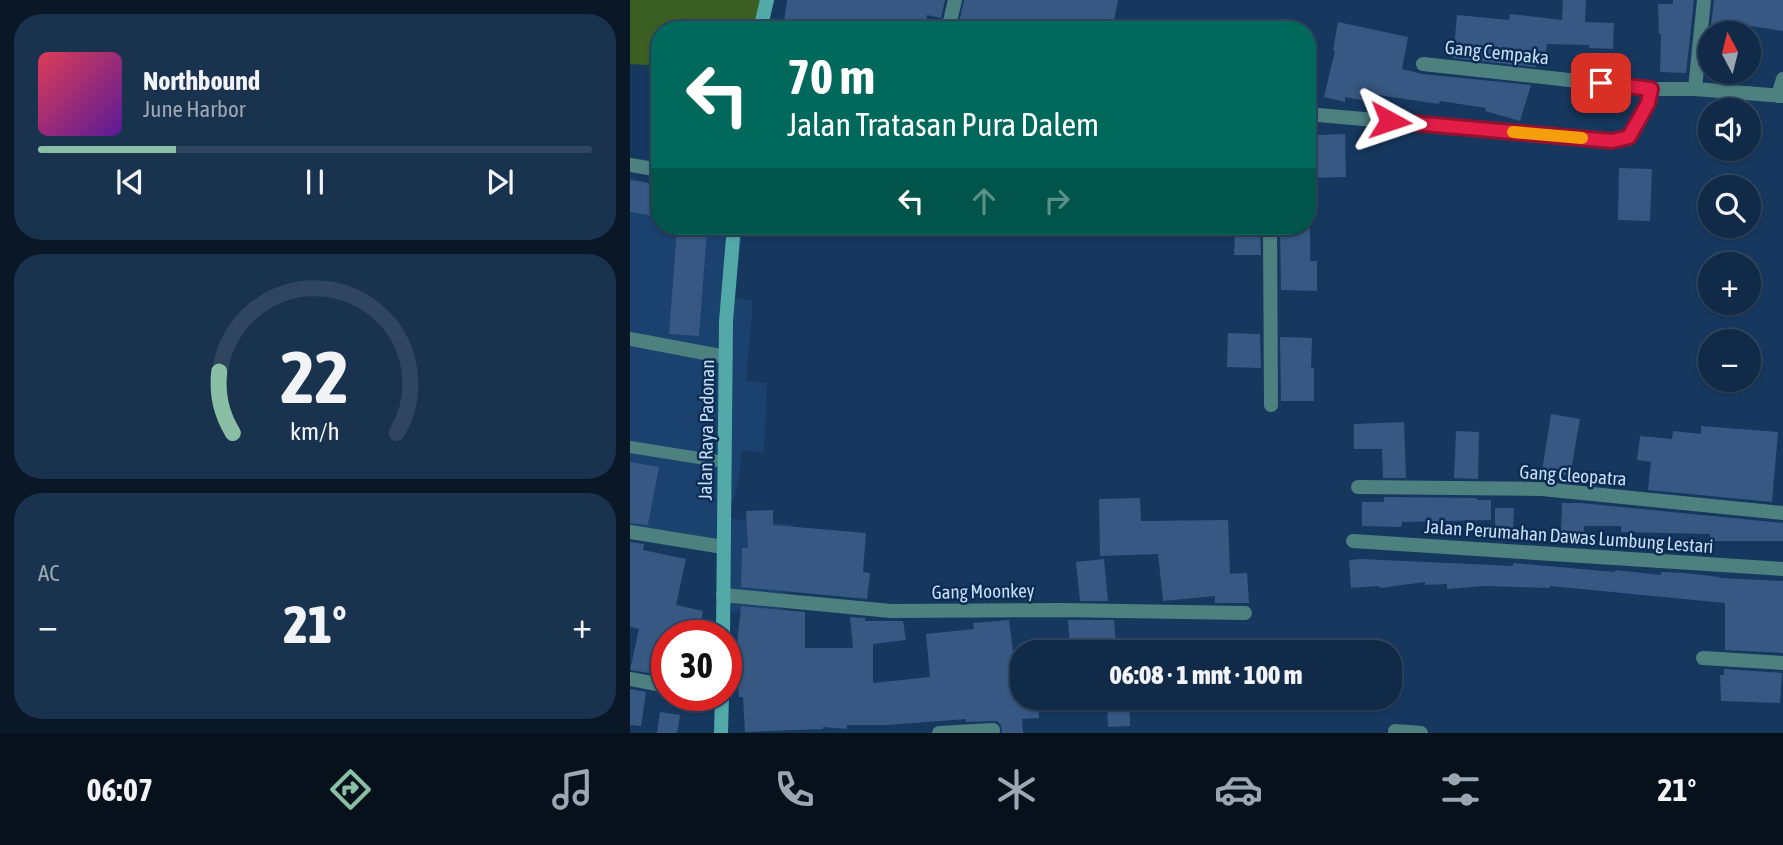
<!DOCTYPE html>
<html lang="id">
<head>
<meta charset="utf-8">
<style>
	:root { --surface:#102a47; --page:#19324e; --text:#f1f3f6; --muted:#9ca7b4; --line:#304660; --accent:#8abfa5 }
	body { margin:0; font-family:"Asap Condensed",sans-serif; background:var(--page); color:var(--text); height:100vh; display:flex; flex-direction:column; font-size:26px; white-space:nowrap }
	* { box-sizing:border-box; margin:0 }
	p { font-size:23px; color:var(--muted) }
	.icon { flex:none; width:38px; height:38px; fill:none; stroke:currentColor; stroke-width:2; stroke-linecap:round; stroke-linejoin:round }
	.map { position:relative; flex:1; overflow:hidden }
	.sheet { display:flex; flex-direction:column; gap:14px; padding:14px; background:#091727; width:630px }
	.sheet>* { flex:none }
	.top-card { position:absolute; left:21px; top:21px; width:665px; height:214px; border-radius:28px; box-shadow:0 2px 5px #0004,0 0 0 2px var(--line); background:#00695c; color:#fff; overflow:hidden }
	.needle { width:46px; rotate:353deg }
	.buttons { position:absolute; left:1068px; top:21px; display:grid; gap:14px }
	.buttons a { display:grid; place-items:center; width:63px; height:63px; border-radius:50%; background:var(--surface); box-shadow:0 2px 5px #0004,0 0 0 2px var(--line); font-size:35px }
	.speed { position:absolute; left:21px; top:620px; display:flex; gap:14px; font-size:35px; font-weight:700; text-align:center }
	.speed>* { display:grid; place-content:center; width:91px; height:91px; border-radius:50%; background:var(--surface); box-shadow:0 2px 5px #0004,0 0 0 2px var(--line); line-height:1 }
	.speed .limit { border:10px solid #d22; background:#fff; color:#111 }
	.pin { position:absolute; display:grid; place-items:center; width:60px; height:60px; color:#fff; margin:-30px; border-radius:14px; box-shadow:0 4px 10px #0006 }
	.me { position:absolute; width:77px; margin:-38px; rotate:95deg; stroke-linejoin:round; filter:drop-shadow(0 0 5px #0008) }
	.turn { display:flex; align-items:center; gap:24px; height:147px; padding:0 21px; font-size:32px }
	.turn .icon { width:91px; height:91px; stroke-width:2.5 }
	.turn b { display:block; font-size:49px; line-height:60px }
	.lanes { display:flex; align-items:center; height:66px; padding:0 21px; background:#0003; justify-content:center; gap:35px; direction:ltr }
	.lanes .off { opacity:.35 }
	.big { font-size:52px; font-weight:800; line-height:1.1 }
	.sheet .card { flex:1; display:flex; flex-direction:column; justify-content:center; gap:10px; min-width:0; padding:0 24px; border-radius:28px; background:var(--page) }
	.sheet .dial { align-items:center; gap:0 }
	.dial svg { height:182px; overflow:visible; fill:none; stroke:var(--line); stroke-width:7; stroke-linecap:round; text-anchor:middle }
	.dial text { fill:var(--text); stroke:none }
	.song { display:flex; align-items:center; gap:21px }
	.cover { width:84px; height:84px; border-radius:10px; background:linear-gradient(135deg,hsl(350 70% 55%),hsl(270 70% 35%)) }
	.played { height:7px; border-radius:4px; background:linear-gradient(90deg,var(--accent) 25%,var(--line) 25%) }
	.keys { display:flex; justify-content:space-around; direction:ltr }
	.heat { display:flex; justify-content:space-between; align-items:center; font-size:38px; direction:ltr }
	.trip { position:absolute; left:380px; top:640px; width:392px; height:70px; border-radius:28px; background:var(--surface); box-shadow:0 2px 5px #0004,0 0 0 2px var(--line); font-weight:800; line-height:70px; text-align:center }
	.menu { display:flex; height:112px; justify-content:space-around; align-items:center; background:#06111c; color:var(--muted) }
	.menu .icon { width:49px; height:49px }
	.menu .on { color:var(--accent) }
	.menu b { font-size:32px; color:var(--text) }
	main { display:flex; flex:1; min-height:0 }
	.map>svg:first-child { display:block }
	.built { fill:#1b416f }
	.green { fill:#3b5f23 }
	.building { fill:#365882 }
	.lines { fill:none; stroke-linecap:round; stroke-linejoin:round }
	.service { stroke:#4d8180; stroke-width:12 }
	.minor { stroke:#4d8180; stroke-width:14 }
	.secondary { stroke:#52a9a8; stroke-width:14 }
	.route-casing { stroke:#92132f; stroke-width:18 }
	.route { stroke:#e11d48; stroke-width:12 }
	.slow { stroke:#f59e0b; stroke-width:12 }
	.labels { text-anchor:middle; stroke-width:5; stroke-linejoin:round; paint-order:stroke }
	.street-label { font-size:19px; fill:#c9ddf5; stroke:#0b2d54 }
</style>
</head>
<body>
<main>
<section class="sheet">
<div class="card">
<div class="song"><i class="cover"></i><div><b>Northbound</b><p>June Harbor</p></div></div>
<div class="played"></div>
<div class="keys"><svg class="icon" aria-label="previous" viewBox="0 0 24 24"><path d="M18 5L8 12l10 7zM5 5v14"/></svg><svg class="icon" aria-label="pause" viewBox="0 0 24 24"><path d="M8 5v14M16 5v14"/></svg><svg class="icon" aria-label="next" viewBox="0 0 24 24"><path d="M6 5l10 7-10 7zM19 5v14"/></svg></div>
</div>
<div class="card dial"><svg viewBox="0 0 100 80">
<path d="M14 69A42 42 0 1 1 86 69"/>
<path d="M14 69A42 42 0 0 1 8 42" stroke="#8abfa5"/>
<text x="50" y="56" font-size="32" font-weight="700">22</text>
<text x="50" y="72" font-size="11">km/h</text>
</svg></div>
<div class="card"><p>AC</p>
<div class="heat"><a>−</a><b class="big">21°</b><a>+</a></div>
</div>
</section>
<div class="map">
<svg width="1153" height="733" viewBox="0 0 1153 733">
	<rect width="100%" height="100%" fill="#16385f"/>
	<path class="built" d="M0 177 30 187V226H113L105 298 123 301 116 381 137 383 134 452 112 451 108 482 98 518 163 525 153 612 86 611 97 546 0 526Z
		M43 695H85V700L43 702Z"/>
	<path class="green" d="M0 0H139L137 30H30V66L0 64Z"/>
	<path class="building" d="M157 0H315L311 18 297 15 294 30H273L244 24 243 30H153Z
		M334 0H488L482 30H332L333 24 329 23Z
		M933 0H956L955 22 984 23 983 49 959 48V45L917 44 915 60 909 59 906 67 823 58 827 15 879 20 880 14 932 20Z
		M1043 0H1064L1056 73 1030 72 1031 34H1029L1028 4H1043Z
		M1084 0H1153V31L1114 25 1113 33H1080Z
		M708 22 778 37 772 69 792 74 901 85 890 121 855 111 856 108 810 101 809 104 748 95 746 103 715 97V102L694 97 705 51 703 50Z
		M715 134 716 177 677 178V137L687 138V135Z
		M989 168 1022 169 1020 221 988 220Z
		M0 180 30 185V217L0 212Z
		M650 226H680V261H687V291L651 290Z
		M47 229 77 231 69 336 39 334Z
		M605 230 630 231 631 255H604Z
		M598 333 630 334 631 368 597 367Z
		M650 337 682 338 681 368H684V401H651Z
		M921 414 950 419 940 476 912 471Z
		M774 422 776 478H753L752 449H724V424Z
		M1071 426 1148 432 1142 502 1018 490 1021 462 1007 460 1010 436 1042 439 1043 431 1071 434Z
		M826 431 849 432 848 479 824 478Z
		M0 462 29 467 18 525 0 523Z
		M754 497 847 498V500H861V520L772 522 771 527 732 526V502H754Z
		M510 498 511 521 598 520 600 574 617 573 619 603H585V596L533 601 528 554 470 556 469 499Z
		M932 503H951L1153 523V541H1080V534L991 532V526H954V534H931Z
		M865 508H884L883 530 865 529Z
		M143 510V525L236 533 233 572 240 573 237 599 111 587 112 548H118L116 511Z
		M0 542 14 544 13 550 56 559 46 605 73 611 68 635H37L31 667 20 665 19 673 0 670 9 629 0 627Z
		M474 559 478 601H450L446 562Z
		M731 559 883 566V563L985 572V570L1031 575V572L1054 573 1090 577 1089 578 1153 581V653L1095 650V603L920 586V588L854 586 817 589V584L795 585V582L750 588 749 586 721 588 719 560Z
		M111 606 175 612V648H223L220 617 235 618V621H273L276 640 243 644V683L300 677 296 634 344 629 343 623 379 620 384 660 392 659V698H408L409 718 392 719 393 733H372L371 725 367 721 336 722V719L258 725H217V729L193 727V729L115 732 113 697H109L106 656Z
		M438 620H484L486 644 440 648Z
		M1094 669 1152 673 1150 703 1091 701 1090 675H1094Z
		M0 689 16 692 11 726 0 725Z
		M477 698H499L500 726 478 727Z
		M30 712 50 715 47 733H27Z"/>
	<g class="lines">
		<path class="service" d="M0 447 94 462"/>
		<path class="minor" d="M318 30 325 0
			M793 64 1021 89
			M1065 89 1074 0
			M1148 96 1153 79
			M677 114 982 141 999 137 1018 103 1021 89H1065L1153 96
			M0 165 30 170
			M640 226 641 405
			M0 339 96 357
			M728 487 912 489 1153 513
			M0 532 93 547
			M723 541 1153 569
			M93 595 261 611 431 610 615 613
			M1073 658 1153 663
			M0 679 37 686
			M765 731 791 733
			M309 733 363 730"/>
		<path class="secondary" d="M130 30 137 0
			M93 635 96 321 104 226
			M91 733 92 695"/>
	</g>
	<g class="lines">
		<g class="route-casing">
			<path id="route" d="M760 121 982 141 999 137 1018 103 1021 89 971 83"/>
		</g>
		<use href="#route" class="route"/>
		<path class="slow" d="M883 132 952 138"/>
	</g>
	<g class="labels">
		<g class="street-label">
			<text transform="translate(867 52) rotate(6)" y="7">Gang Cempaka</text>
			<text transform="translate(76 430) rotate(-89)" y="7">Jalan Raya Padonan</text>
			<text transform="translate(943 475) rotate(4)" y="7">Gang Cleopatra</text>
			<text transform="translate(939 536) rotate(4)" y="7">Jalan Perumahan Dawas Lumbung Lestari</text>
			<text transform="translate(353 591) rotate(-1)" y="7">Gang Moonkey</text>
		</g>
	</g>
</svg>
<div class="buttons">
<a><svg class="needle" viewBox="-14 -14 28 28"><path d="M0-13l5 13h-10z" fill="#e53935"/><path d="M0 13l5-13h-10z" fill="#9ca7b4"/></svg></a>
<a><svg class="icon" aria-label="sound" viewBox="0 0 24 24"><path d="M4 9h4l5-4v14l-5-4H4zM17 9q2 3 0 6"/></svg></a>
<a><svg class="icon" aria-label="search" viewBox="0 0 24 24"><circle cx="10" cy="10" r="6"/><path d="M15 15l6 6"/></svg></a>
<a>+</a>
<a>−</a>
</div>
<div class="speed"><div class="limit">30</div></div>
<div class="pin" style="left:971px;top:83px;background:#d93025"><svg class="icon" aria-label="arrive" viewBox="0 0 24 24"><path d="M6 21V4h12l-3 4 3 4H6"/></svg></div>
<svg class="me" style="left:760px;top:121px" viewBox="-20 -20 40 40"><path d="M0-17L14 15 0 8-14 15z" fill="#e11d48" stroke="#fff" stroke-width="4"/></svg>
<div class="trip">06:08 · 1 mnt · 100 m</div>
<div class="top-card">
<div class="turn"><svg class="icon" aria-label="left" viewBox="0 0 24 24"><path d="M17 20v-9H6M10 6l-5 5 5 5"/></svg><div><b>70 m</b>Jalan Tratasan Pura Dalem</div></div>
<div class="lanes"><svg class="icon" aria-label="left" viewBox="0 0 24 24"><path d="M17 20v-9H6M10 6l-5 5 5 5"/></svg><svg class="icon off" aria-label="ahead" viewBox="0 0 24 24"><path d="M12 20V5M6 11l6-6 6 6"/></svg><svg class="icon off" aria-label="right" viewBox="0 0 24 24"><path d="M7 20v-9h11M14 6l5 5-5 5"/></svg></div>
</div>
</div>
</main>
<nav class="menu">
<b>06:07</b>
<svg class="icon on" aria-label="directions" viewBox="0 0 24 24"><path d="M12 3l9 9-9 9-9-9zM9 14v-3h6M13 9l2 2-2 2"/></svg>
<svg class="icon" aria-label="music" viewBox="0 0 24 24"><path d="M9 18V5l10-2v13"/><circle cx="6" cy="18" r="3"/><circle cx="16" cy="16" r="3"/></svg>
<svg class="icon" aria-label="phone" viewBox="0 0 24 24"><path d="M5 4h4l2 5-3 2q2 4 5 5l2-3 5 2v4C11 20 4 13 5 4z"/></svg>
<svg class="icon" aria-label="climate" viewBox="0 0 24 24"><path d="M12 3v18M4 7l16 10M4 17L20 7"/></svg>
<svg class="icon" aria-label="car" viewBox="0 0 24 24"><path d="M5 17H2v-5l4-1 3-4h7l3 4 3 1v5h-3M9 17h6M6 11h13"/><circle cx="7" cy="17" r="2"/><circle cx="17" cy="17" r="2"/></svg>
<svg class="icon" aria-label="filters" viewBox="0 0 24 24"><path d="M4 7h16M4 17h16"/><circle cx="9" cy="7" r="2"/><circle cx="15" cy="17" r="2"/></svg>
<b>21°</b>
</nav>
</body>
</html>
